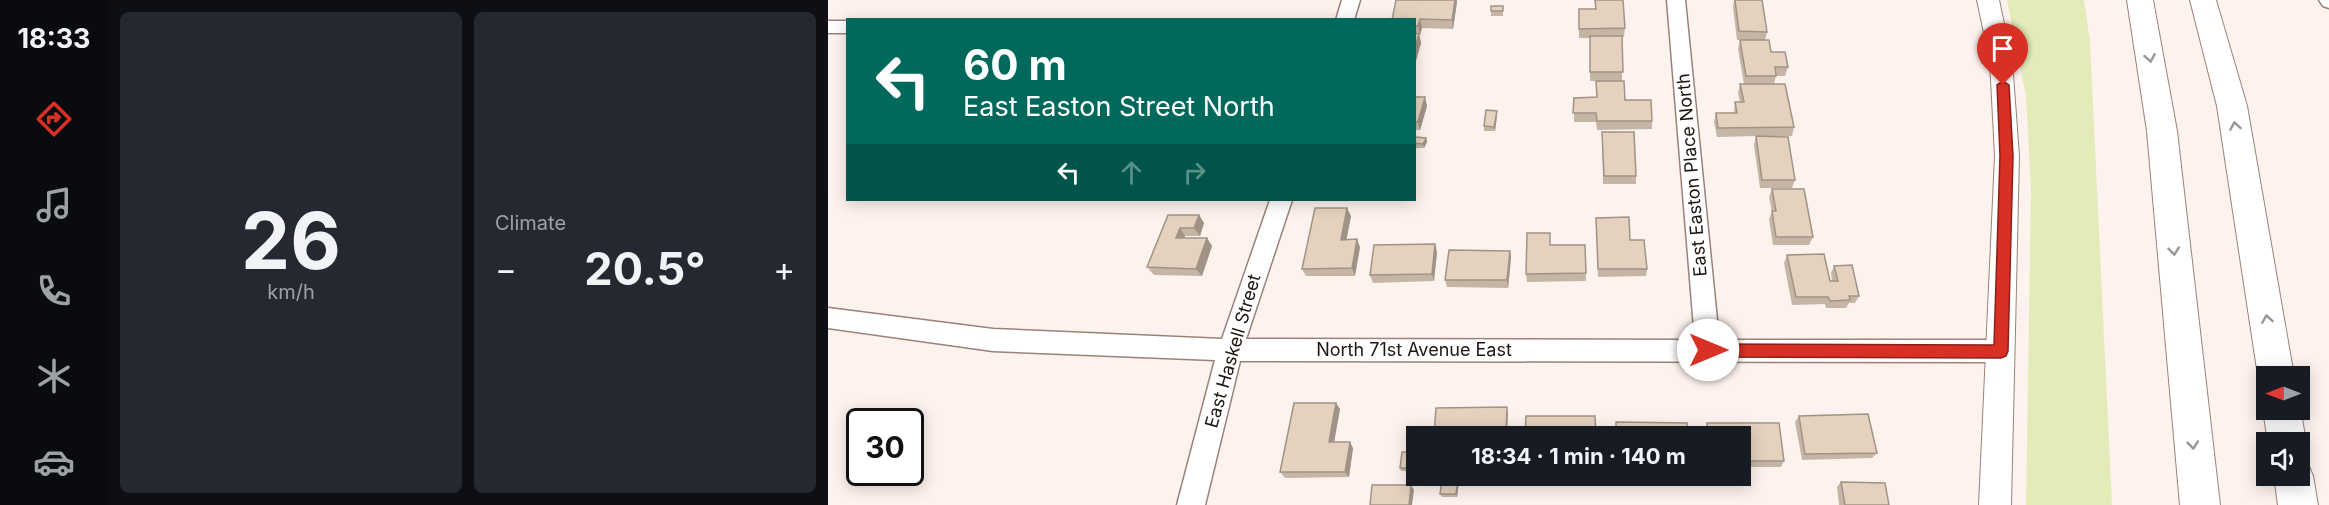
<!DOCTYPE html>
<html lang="en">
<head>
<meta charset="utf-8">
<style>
	:root { --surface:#171b24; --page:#242831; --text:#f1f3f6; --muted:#9ea1a6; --accent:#d93025 }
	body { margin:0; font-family:Inter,sans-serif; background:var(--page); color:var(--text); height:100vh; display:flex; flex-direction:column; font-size:22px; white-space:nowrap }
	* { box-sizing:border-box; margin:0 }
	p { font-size:20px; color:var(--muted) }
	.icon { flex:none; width:33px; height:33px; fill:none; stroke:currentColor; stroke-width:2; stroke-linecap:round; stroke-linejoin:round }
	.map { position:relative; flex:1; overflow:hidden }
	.sheet { display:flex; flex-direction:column; gap:12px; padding:12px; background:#0d0f14; width:720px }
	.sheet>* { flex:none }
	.top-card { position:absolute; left:18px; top:18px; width:570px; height:183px; border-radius:0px; box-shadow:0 3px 15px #0003; background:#00695c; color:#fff; overflow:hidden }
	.needle { width:39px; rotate:270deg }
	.buttons { position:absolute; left:1428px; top:366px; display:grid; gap:12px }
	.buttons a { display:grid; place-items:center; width:54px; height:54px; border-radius:0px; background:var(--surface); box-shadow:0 3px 15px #0003; font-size:30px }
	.speed { position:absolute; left:18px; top:408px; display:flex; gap:12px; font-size:30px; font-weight:700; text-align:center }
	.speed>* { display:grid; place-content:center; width:78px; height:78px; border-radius:50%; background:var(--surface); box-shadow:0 3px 15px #0003; line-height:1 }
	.speed .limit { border:3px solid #111; border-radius:9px; background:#fff; color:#111 }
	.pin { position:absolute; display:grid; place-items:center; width:51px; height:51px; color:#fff; margin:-62px -26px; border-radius:50% 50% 50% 0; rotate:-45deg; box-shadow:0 0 6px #0007 }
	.pin .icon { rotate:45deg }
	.me { position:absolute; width:66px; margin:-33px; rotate:90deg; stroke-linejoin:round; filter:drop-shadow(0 0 4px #0008) }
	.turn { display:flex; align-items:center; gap:21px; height:126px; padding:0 18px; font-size:27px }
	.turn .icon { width:78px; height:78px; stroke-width:2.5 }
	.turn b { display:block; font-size:42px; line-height:51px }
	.lanes { display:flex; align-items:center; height:57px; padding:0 18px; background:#0003; justify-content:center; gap:30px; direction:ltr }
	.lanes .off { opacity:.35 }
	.big { font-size:45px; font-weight:700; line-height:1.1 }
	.sheet .widget { flex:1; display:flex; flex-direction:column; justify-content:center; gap:9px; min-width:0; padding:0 21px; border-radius:9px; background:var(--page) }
	.sheet .dial { align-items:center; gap:0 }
	.dial b { font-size:78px; line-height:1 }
	.heat { display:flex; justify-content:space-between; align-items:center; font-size:33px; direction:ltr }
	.sheet .tiles { flex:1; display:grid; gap:12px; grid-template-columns:repeat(2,1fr) }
	.trip { position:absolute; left:578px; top:426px; width:345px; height:60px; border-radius:0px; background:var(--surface); box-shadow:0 3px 15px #0003; font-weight:700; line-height:60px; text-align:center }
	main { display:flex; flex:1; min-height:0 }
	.tab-bar { display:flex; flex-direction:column; width:108px; justify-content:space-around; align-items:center; background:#090b0e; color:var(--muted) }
	.tab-bar .icon { width:42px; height:42px }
	.tab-bar .active { color:var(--accent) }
	.tab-bar b { font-size:27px; color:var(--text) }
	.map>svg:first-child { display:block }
	.green { fill:#e3ecb9 }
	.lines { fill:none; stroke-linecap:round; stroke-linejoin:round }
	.minor-casing { stroke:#9a8279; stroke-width:3 }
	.tertiary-casing { stroke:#9a8279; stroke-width:2 }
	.motorway-casing { stroke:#9a8279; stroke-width:2 }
	.minor { fill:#fff; fill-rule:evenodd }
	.tertiary { fill:#fff; fill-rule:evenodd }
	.motorway { fill:#fff; fill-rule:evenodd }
	.wall { fill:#c4b5a4 }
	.shaded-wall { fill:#a09386 }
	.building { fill:#e4d2bf; stroke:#a09386; stroke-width:1.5 }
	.oneway { stroke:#9a9694 }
	.route { fill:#d93025; stroke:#8d1f18; stroke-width:1.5 }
	.labels { text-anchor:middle; stroke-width:4.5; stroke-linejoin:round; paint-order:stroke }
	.street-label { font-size:18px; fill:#1f1612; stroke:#fff }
</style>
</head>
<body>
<main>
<nav class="tab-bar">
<b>18:33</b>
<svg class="icon active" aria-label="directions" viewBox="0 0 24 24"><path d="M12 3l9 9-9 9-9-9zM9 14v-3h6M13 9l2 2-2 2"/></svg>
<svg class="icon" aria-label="music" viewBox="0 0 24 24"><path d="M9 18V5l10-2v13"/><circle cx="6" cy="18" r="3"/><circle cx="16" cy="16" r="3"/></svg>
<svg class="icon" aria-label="phone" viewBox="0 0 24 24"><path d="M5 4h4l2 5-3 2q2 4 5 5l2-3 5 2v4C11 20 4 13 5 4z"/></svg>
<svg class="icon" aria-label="climate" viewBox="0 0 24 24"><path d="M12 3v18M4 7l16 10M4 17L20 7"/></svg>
<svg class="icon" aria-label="car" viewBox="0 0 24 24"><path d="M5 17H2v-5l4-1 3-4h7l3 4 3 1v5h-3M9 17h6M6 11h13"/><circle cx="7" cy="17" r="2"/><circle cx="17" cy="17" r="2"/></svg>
</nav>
<section class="sheet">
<div class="tiles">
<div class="widget dial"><b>26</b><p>km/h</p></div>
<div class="widget"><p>Climate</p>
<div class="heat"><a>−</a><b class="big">20.5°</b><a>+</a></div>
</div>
</div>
</section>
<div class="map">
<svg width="1501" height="505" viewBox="0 0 1501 505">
	<rect width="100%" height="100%" fill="#fdf2ee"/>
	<path class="green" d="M1179 0H1256L1262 41 1284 505H1198L1203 192 1198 96Z"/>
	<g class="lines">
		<g class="minor-casing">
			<path id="minor" d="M514 0H532L526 20H508Z
				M839 0H857L891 340H1173L1182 343 1185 351 1182 359 1173 362 412 361 377 505H349L387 360 165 351 0 328V308L165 329 394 339 442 200H464L418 339 867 340Z
				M1491 0H1501V8L1495 6Z
				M0 21H20V33H0Z"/>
		</g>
		<g class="tertiary-casing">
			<path id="tertiary" d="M1149 0H1171L1184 61 1191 156 1183 505H1151L1167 156 1162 61Z"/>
		</g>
		<g class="motorway-casing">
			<path id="motorway" d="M1299 0H1325L1349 131 1392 505H1352L1319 131Z
				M1362 0H1388L1419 106 1466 376H1438V389L1435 388 1430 376 1389 106Z
				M1438 403V410H1472V407L1478 442 1472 455V442H1440L1435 410Z
				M1472 459 1479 462 1485 476 1490 505H1450L1446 476H1472Z"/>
		</g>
		<use href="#minor" class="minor"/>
		<use href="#tertiary" class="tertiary"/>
		<use href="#motorway" class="motorway"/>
	</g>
	<path class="wall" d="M767 0 797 28 796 37H794V81L797 100 824 121V129L769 130 768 122H746V98L768 97V81H790H762V38H751V9H767Z
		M906 0H934L939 32 937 40 943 52 960 67 957 76H948L946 84 966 127 964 136H940L967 180 964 188H932L926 145 928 136 889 137 886 122 888 113H906L907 102H912L910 93 912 84H916L910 49 912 40H909L905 7Z
		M629 2 625 29 594 28 592 35H591L593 43 586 68V20Z
		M675 6V16H663V11Z
		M586 97 599 106 592 130H586Z
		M669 116 667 131H656V126Z
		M774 132 808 176V184H775Z
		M586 137 598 138 599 142 596 148H586Z
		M944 189 985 237 981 245H945L941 219 944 212 941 197Z
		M340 215H371L376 223 372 236H357V238H379L384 246 374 276 326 275 319 267Z
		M523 216 518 240 532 247 527 276H478L474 269Z
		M768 218 802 240 819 269 818 276 770 277Z
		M723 245H757L758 281 699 282 698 274Z
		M682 251 683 258 680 288 619 287 617 280Z
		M609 252 606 281 545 283 542 275Z
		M959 255 1002 281H1004L1003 273 1006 266 1031 296 1027 303H1021L1018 308H998L997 304 964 305 956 263Z
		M512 409 506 442 525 448 521 477 457 478 452 472Z
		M971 416 1049 453 1044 458 974 460 967 422Z
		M879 423H951L956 461 953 467H912V436H878L877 429Z
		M588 452V471H573L572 468Z
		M604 476H645V477L605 478Z
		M713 476H768V482H714Z
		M631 482 629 497H614L612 494Z
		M1013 482 1061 505H1011L1009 487Z"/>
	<path class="shaded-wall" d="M627 0H629V2L625 29 624 20Z
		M592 19 594 28 592 35 590 26Z
		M591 34 593 43 586 68V51Z
		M597 97 599 106 592 130 590 122Z
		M669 111V116L667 131 666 127Z
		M598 138 599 142 596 148 595 144Z
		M519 208 523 216 517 248 513 240Z
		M371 215 376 223 372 236 366 228Z
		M352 228 357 236 354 245 348 238Z
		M379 238 384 246 374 276 368 269Z
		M529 239 532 247 527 276 524 268Z
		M607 244 609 252 606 281 604 274Z
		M682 251 683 258 680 288 679 280Z
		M508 403 512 409 505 448 501 442Z
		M679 407 680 414 679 436H678Z
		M522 442 525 448 521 477 517 472Z
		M630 479 631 482 629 497 628 494Z
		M583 485 586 490 584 505H581Z"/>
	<path class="building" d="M568 0H627L624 20 592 19 590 26H586V20H564Z
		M767 0H795L797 28 751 29V9H768Z
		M907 0H934L939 32 911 31Z
		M663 6H675V11H663Z
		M586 33 591 34 586 51Z
		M762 36H794L795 72H762Z
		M912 40H941L943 52H957L960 67H947L948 76H918Z
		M768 81H796L797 100H823L824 121H769L768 113H745L746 98 769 97Z
		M912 84H957L966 127 890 128 888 113H909L907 102H916Z
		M586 97H597L590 122 586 121Z
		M658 110 669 111 666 127 656 126Z
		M774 132H806L808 176H776Z
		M928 136 960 137 967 180H934Z
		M586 137 598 138 595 144 586 143Z
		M944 189H976L985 237H948L944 211H948Z
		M487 208H519L513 240 529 239 524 268 474 269Z
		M340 215H371L366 228H352L348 238H379L368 269 319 267Z
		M801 217 802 240H816L819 269H770L768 218Z
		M699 233H722V245H757L758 273 698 274Z
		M607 244 604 274 542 275 546 245Z
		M621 250 682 251 679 280H617Z
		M996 254 1002 281H1010L1006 266 1024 265 1031 296H1021L1022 300 1002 301 1000 297H968L959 255Z
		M466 403H508L501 442H522L517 472H452Z
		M679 407 678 436H606L608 408Z
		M1040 414 1049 453 977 454 971 416Z
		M698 416H767L768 436H697Z
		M788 422 859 423 860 436H788Z
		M879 423H951L956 461H912V436H881Z
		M574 452H588L587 468H572Z
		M713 476H768V477Z
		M614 479H630L628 494H612Z
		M1013 482 1057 483 1061 505H1017Z
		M544 485H583L581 505H542Z"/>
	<defs><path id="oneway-chevron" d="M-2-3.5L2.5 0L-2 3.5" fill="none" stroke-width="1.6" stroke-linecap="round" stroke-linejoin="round" transform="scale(1.5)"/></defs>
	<g class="oneway">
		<use href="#oneway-chevron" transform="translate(1322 58) rotate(80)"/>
		<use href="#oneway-chevron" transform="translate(1407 126) rotate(-99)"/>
		<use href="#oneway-chevron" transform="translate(1346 251) rotate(84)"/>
		<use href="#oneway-chevron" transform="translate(1439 319) rotate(-99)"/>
		<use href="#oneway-chevron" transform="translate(1365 445) rotate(84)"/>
	</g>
	<path class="route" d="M1175 81 1181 85 1185 156 1180 351 1178 356 1173 358 880 357 875 355 873 350 875 346 880 344 1166 345 1172 156 1169 85Z"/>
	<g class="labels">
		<g class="street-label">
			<text transform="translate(864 175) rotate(-95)" y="6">East Easton Place North</text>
			<text x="586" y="356">North 71st Avenue East</text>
			<text transform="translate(405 351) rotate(-74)" y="6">East Haskell Street</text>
		</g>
	</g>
</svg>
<div class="buttons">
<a><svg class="needle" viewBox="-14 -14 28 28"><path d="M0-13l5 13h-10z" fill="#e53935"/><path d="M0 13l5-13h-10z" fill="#9ea1a6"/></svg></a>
<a><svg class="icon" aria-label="sound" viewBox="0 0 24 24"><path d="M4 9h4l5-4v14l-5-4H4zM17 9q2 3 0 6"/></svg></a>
</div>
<div class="speed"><div class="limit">30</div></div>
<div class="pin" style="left:1175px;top:85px;background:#d93025"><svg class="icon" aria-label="arrive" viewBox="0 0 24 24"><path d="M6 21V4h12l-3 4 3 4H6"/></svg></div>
<svg class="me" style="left:880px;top:350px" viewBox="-20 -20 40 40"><circle r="19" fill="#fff"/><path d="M0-13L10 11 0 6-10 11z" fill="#d93025"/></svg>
<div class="trip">18:34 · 1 min · 140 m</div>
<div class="top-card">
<div class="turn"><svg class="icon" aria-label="left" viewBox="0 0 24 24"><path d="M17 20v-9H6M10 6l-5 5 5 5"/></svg><div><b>60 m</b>East Easton Street North</div></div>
<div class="lanes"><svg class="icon" aria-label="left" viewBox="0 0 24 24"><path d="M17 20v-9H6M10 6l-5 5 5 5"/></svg><svg class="icon off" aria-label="ahead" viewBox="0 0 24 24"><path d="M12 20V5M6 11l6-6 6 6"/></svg><svg class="icon off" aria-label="right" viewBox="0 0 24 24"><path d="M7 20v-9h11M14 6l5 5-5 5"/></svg></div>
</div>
</div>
</main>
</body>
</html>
